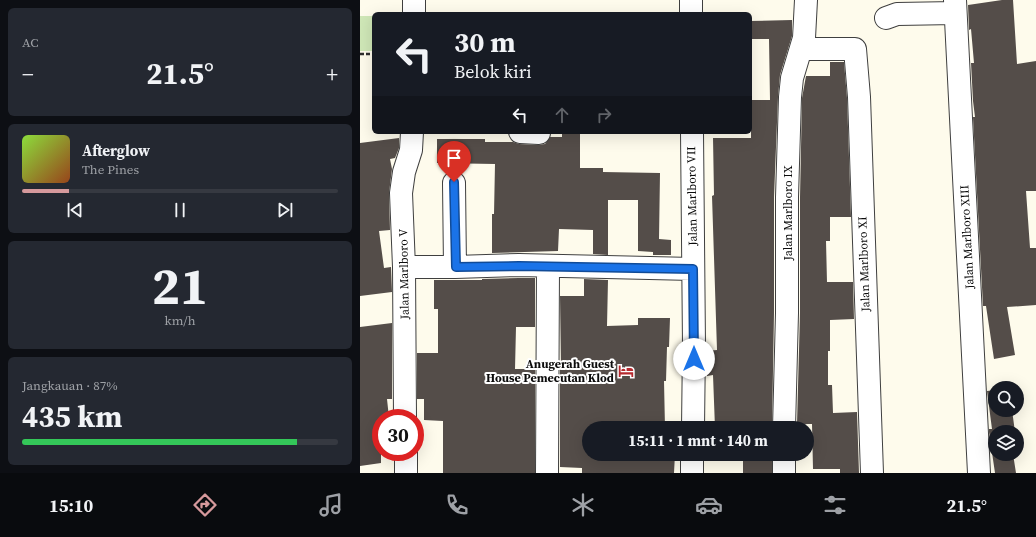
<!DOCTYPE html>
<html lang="id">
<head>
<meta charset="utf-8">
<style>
	:root { --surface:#171b24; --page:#242831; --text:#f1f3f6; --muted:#9ea1a6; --line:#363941; --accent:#d6999c }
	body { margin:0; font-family:"Source Serif 4",serif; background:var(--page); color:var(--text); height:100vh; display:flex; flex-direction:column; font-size:15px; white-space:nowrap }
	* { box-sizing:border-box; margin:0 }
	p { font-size:13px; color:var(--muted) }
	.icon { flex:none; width:22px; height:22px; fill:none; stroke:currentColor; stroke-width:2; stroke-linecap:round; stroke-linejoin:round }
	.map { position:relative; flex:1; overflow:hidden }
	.drawer { display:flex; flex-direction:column; gap:8px; padding:8px; background:#0d0f14; width:360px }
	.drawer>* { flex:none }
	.top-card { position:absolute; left:12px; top:12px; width:380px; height:122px; border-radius:6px; box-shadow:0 4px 16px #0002; background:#171b24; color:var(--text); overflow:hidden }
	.controls { position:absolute; left:628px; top:381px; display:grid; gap:8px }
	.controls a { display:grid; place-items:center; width:36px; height:36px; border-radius:50%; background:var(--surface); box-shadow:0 4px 16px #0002; font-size:20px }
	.speed { position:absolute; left:12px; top:409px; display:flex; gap:8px; font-size:20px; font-weight:700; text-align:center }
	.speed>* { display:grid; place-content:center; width:52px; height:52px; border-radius:50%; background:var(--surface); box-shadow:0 4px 16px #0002; line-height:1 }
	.speed .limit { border:6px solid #d22; background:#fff; color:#111 }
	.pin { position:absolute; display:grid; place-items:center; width:34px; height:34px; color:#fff; margin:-41px -17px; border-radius:50% 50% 50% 0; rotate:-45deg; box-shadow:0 0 4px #0007 }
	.pin .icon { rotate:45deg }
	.me { position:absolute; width:44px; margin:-22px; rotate:0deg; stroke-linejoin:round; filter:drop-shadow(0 0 3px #0008) }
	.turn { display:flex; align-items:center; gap:14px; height:84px; padding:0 16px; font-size:18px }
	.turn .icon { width:52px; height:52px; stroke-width:2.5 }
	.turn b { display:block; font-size:28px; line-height:34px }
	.lanes { display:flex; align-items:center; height:38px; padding:0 16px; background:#0003; justify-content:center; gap:20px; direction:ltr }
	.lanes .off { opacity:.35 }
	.big { font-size:30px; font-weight:700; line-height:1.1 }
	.drawer .card { flex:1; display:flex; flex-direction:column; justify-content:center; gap:6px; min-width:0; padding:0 14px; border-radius:6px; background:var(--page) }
	.drawer .dial { align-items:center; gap:0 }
	.dial b { font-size:52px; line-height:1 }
	.song { display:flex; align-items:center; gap:12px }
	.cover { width:48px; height:48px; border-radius:6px; background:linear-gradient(135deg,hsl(90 70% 55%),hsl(20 70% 35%)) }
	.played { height:4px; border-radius:2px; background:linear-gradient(90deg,var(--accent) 15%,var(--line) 15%) }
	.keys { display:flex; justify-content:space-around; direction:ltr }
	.heat { display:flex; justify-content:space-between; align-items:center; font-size:22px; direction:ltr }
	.charge { height:6px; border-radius:3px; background:linear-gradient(90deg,#34c759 87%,var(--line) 0) }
	.trip { position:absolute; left:222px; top:421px; width:232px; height:40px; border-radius:20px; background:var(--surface); box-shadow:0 4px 16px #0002; font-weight:700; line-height:40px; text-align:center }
	.dock { display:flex; height:64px; justify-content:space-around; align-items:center; background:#090b0e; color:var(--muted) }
	.dock .icon { width:28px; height:28px }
	.dock .on { color:var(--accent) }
	.dock b { font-size:18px; color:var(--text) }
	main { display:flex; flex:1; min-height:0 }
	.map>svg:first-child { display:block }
	.green { fill:#cfe7b7 }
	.building { fill:#544d49 }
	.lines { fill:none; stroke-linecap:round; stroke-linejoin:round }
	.street-casing { stroke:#3f3f3f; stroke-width:24 }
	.path { stroke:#2e2e2e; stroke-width:2.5; stroke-dasharray:4 2; stroke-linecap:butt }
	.street { stroke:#fff; stroke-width:22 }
	.route-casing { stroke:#114b97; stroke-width:10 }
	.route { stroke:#1a73e8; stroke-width:7 }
	.labels { text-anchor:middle; stroke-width:4; stroke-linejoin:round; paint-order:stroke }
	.street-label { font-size:12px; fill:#0c0c0c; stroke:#fff }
	.poi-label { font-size:12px; font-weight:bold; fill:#0c0c0c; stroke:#fff; text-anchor:end }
</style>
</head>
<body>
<main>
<section class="drawer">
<div class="card"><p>AC</p>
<div class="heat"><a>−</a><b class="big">21.5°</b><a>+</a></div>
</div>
<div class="card">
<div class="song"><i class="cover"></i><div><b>Afterglow</b><p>The Pines</p></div></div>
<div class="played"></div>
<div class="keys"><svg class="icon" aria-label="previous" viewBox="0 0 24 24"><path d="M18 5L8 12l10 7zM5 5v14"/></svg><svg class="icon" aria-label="pause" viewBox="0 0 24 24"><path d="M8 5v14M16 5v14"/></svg><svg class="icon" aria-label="next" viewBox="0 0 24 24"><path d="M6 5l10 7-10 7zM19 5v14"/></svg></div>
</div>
<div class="card dial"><b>21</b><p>km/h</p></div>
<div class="card"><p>Jangkauan · 87%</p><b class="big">435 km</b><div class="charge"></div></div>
</section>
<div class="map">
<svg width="676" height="473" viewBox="0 0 676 473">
	<rect width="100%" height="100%" fill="#fefbec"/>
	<path class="green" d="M0 16H14V51H0Z"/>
	<path class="building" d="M642 0H653L657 64 676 61V191H666L670 248H676V305L647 307 655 355 634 359 626 306H623L613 117H615L613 101 611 63H614L611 29 609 30 608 5Z
		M432 20V36L420 75 418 97 414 197V313L412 428H355L353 375 347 376 346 371V351L357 350 352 196 354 195 353 138H391V100H410L409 39H390V21Z
		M470 62H484L487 98 491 217H470V241H466L467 282H493L494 319 470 320V351H468V385H472L473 413 497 412 499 473H480V469H453L452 424H437L440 313V197L442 98 446 76H470Z
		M202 132H220V168H243V172L300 173 299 239 311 240V255H293V252L278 251V200H248V255L233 254V230L199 229 198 251 132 253V214H134L135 164 77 163V139H125V142H153L159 144 178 145 185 144 190 137H202Z
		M39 138V148L35 158 30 159 32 169 29 193 30 230 19 231 24 268 31 267 32 292 0 296V143Z
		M159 278H175V327H156L155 369H175V473H83V421L64 420V399H57V353H78V309H74V280H122V279Z
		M224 279 248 280 247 326 278 325V318H310L309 347H307L306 381H304L305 428H229V454H315L314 473H222V468L200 467V369H201L200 296H224Z
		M32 323V399H27L29 418H21V463L0 466V327Z
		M635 390V410H652L655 432H635V454H653L656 473H635L629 432V429H632L627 391Z
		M383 454H412V473H383Z"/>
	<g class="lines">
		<g class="street-casing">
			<path id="street" d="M595 0 619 473
				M54 14V0
				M331 14V0
				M526 18 537 14 595 13
				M441 49H495L499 97 512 473
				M160 132 179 133
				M332 132 334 345 333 428
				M94 183 95 267 159 265 333 269
				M44 267H95
				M45 418 44 267 41 193 44 172 51 150 52 132
				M424 428 427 313V197L430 97 432 78 444 38 446 0
				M46 452V473
				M424 454V473
				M187 473 188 266
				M332 473V454"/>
		</g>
		<path class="path" d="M0 54H14"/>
		<use href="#street" class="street"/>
	</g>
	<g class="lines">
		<g class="route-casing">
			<path id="route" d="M94 182 96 267 159 266 333 269 334 359"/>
		</g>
		<use href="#route" class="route"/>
	</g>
	<defs>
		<g id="hotel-bare" transform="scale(1.2)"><path d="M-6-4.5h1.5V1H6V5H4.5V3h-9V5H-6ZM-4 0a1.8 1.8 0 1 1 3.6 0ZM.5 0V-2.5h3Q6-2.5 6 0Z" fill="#b52a2f" stroke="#fff" stroke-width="2.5" paint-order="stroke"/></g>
	</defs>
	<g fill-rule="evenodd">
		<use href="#hotel-bare" x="266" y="371"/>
	</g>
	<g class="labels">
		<g class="street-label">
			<text transform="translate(332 196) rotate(-91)" y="4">Jalan Marlboro VII</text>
			<text transform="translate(428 213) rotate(-90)" y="4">Jalan Marlboro IX</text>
			<text transform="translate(607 237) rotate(-93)" y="4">Jalan Marlboro XIII</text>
			<text transform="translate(504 264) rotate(-92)" y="4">Jalan Marlboro XI</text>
			<text transform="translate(44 274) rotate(-91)" y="4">Jalan Marlboro V</text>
		</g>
		<g class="poi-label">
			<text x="254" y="368">Anugerah Guest<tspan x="254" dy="14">House Pemecutan Klod</tspan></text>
		</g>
	</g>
</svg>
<div class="controls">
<a><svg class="icon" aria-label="search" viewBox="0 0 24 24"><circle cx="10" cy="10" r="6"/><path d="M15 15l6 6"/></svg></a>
<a><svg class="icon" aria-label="layers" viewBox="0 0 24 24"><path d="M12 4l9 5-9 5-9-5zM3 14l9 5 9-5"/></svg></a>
</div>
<div class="speed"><div class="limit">30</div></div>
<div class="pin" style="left:94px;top:182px;background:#d93025"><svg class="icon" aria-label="arrive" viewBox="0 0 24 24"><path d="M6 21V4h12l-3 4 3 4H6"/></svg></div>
<svg class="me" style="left:334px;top:359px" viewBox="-20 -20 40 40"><circle r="19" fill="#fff"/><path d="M0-13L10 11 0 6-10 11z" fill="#1a73e8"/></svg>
<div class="trip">15:11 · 1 mnt · 140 m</div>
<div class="top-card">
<div class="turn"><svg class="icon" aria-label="left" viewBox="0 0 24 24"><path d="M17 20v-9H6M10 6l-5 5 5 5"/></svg><div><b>30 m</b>Belok kiri</div></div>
<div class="lanes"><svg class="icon" aria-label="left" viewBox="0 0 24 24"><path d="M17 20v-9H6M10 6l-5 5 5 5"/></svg><svg class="icon off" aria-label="ahead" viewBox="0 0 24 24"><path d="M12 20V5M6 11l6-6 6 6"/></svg><svg class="icon off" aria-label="right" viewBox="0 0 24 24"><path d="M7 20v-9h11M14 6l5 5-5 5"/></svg></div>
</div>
</div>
</main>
<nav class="dock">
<b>15:10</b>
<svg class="icon on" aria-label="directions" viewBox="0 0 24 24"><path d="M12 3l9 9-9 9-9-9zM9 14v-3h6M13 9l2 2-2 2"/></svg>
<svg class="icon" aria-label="music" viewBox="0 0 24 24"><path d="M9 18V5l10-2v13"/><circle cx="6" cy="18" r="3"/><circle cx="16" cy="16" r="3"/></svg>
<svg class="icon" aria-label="phone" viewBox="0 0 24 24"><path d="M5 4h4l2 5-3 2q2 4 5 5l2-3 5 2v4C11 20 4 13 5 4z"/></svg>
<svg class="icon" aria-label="climate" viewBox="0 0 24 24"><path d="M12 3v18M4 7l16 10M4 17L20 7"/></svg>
<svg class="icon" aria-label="car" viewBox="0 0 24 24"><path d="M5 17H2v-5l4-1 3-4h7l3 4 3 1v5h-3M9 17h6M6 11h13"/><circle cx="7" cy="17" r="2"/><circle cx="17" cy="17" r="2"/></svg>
<svg class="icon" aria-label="filters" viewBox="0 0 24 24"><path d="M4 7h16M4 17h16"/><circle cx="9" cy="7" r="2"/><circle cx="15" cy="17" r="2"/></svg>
<b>21.5°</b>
</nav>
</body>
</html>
